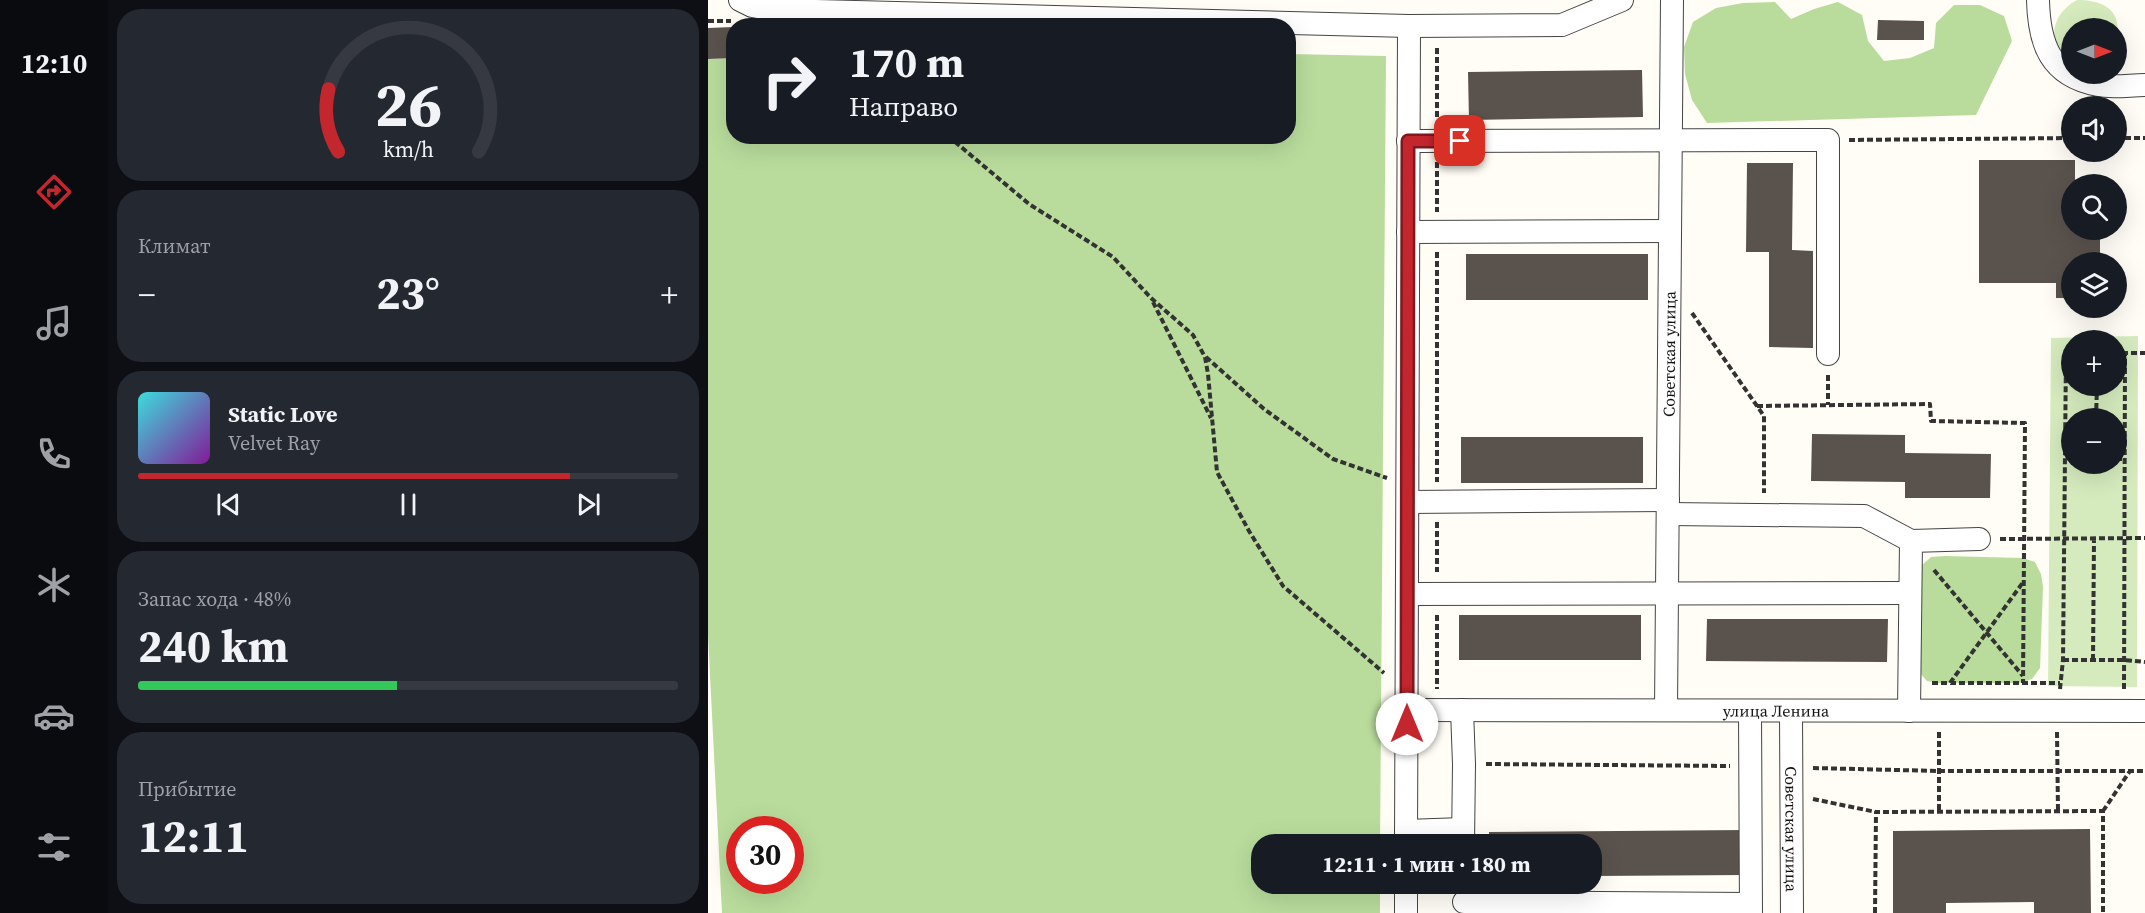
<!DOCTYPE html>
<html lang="ru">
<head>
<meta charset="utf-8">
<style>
	:root { --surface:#171b24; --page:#242831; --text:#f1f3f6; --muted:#9ea1a6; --line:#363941; --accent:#c4262e }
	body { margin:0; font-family:"Source Serif 4",serif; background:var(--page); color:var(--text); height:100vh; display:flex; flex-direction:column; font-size:22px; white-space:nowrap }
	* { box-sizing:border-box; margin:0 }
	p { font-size:20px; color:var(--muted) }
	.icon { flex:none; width:33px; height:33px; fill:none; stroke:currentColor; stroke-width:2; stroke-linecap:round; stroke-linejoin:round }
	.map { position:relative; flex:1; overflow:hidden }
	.panel { display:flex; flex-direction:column; gap:9px; padding:9px; background:#0d0f14; width:600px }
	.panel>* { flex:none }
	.hud { position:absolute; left:18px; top:18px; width:570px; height:126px; border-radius:24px; box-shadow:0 6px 24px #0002; background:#171b24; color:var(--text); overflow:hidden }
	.needle { width:39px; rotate:90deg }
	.buttons { position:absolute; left:1353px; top:18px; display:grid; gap:12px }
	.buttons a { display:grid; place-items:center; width:66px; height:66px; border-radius:50%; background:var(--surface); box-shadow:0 6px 24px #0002; font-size:30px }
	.speed { position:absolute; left:18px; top:816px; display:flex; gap:12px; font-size:30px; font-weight:700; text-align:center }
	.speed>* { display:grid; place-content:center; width:78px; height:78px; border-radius:50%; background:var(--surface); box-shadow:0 6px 24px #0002; line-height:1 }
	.speed .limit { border:9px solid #d22; background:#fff; color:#111 }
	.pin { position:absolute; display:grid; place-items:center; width:51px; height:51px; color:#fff; margin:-26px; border-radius:12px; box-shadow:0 3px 9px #0006 }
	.me { position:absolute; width:66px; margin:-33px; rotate:0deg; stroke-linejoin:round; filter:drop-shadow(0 0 4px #0008) }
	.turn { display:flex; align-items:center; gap:21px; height:126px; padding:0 24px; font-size:27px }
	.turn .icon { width:78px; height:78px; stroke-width:2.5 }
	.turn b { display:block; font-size:42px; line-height:51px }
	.big { font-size:45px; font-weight:700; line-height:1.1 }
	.panel .widget { flex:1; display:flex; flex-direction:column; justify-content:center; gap:9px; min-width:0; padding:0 21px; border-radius:24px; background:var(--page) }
	.panel .dial { align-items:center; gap:0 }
	.dial svg { height:156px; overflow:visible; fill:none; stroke:var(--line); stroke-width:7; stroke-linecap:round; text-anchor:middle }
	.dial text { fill:var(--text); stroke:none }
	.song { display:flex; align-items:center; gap:18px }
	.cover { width:72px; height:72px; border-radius:9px; background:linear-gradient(135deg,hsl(180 70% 55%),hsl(290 70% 35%)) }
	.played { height:6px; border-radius:3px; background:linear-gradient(90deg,var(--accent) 80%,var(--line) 80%) }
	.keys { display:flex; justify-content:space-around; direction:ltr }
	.heat { display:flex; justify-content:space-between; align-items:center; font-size:33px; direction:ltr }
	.charge { height:9px; border-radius:4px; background:linear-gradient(90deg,#34c759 48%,var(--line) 0) }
	.trip { position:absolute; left:543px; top:834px; width:351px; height:60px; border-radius:24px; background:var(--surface); box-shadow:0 6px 24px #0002; font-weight:700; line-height:60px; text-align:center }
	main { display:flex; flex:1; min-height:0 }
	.tabs { display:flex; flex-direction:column; width:108px; justify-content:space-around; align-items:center; background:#090b0e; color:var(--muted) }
	.tabs .icon { width:42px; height:42px }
	.tabs .current { color:var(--accent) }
	.tabs b { font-size:27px; color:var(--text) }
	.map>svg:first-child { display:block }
	.green { fill:#d5ebbd; fill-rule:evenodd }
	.forest { fill:#b9dc9c; fill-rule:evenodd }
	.building { fill:#5a524d }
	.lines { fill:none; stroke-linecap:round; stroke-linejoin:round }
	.minor-casing { stroke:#444; stroke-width:24 }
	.path { stroke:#333; stroke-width:4; stroke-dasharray:6 3; stroke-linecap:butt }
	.minor { stroke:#fff; stroke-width:22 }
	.route-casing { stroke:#7f191e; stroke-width:15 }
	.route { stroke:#c4262e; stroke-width:10 }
	.labels { text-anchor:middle; stroke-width:6; stroke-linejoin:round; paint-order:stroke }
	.street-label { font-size:16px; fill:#111; stroke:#fff }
</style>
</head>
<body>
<main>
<nav class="tabs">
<b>12:10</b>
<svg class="icon current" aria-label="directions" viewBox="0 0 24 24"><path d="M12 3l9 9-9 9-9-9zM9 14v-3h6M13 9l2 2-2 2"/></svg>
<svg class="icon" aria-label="music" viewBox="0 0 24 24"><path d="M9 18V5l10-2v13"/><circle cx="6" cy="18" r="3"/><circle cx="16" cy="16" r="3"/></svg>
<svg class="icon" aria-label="phone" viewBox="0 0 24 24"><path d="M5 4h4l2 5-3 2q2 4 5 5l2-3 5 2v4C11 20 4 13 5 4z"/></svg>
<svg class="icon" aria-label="climate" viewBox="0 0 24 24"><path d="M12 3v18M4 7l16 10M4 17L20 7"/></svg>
<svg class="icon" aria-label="car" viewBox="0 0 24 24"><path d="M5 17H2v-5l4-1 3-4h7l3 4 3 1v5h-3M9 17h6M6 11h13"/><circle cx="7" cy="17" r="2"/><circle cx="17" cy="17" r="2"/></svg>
<svg class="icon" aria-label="filters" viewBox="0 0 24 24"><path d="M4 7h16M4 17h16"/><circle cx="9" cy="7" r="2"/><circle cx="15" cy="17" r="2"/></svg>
</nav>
<section class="panel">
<div class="widget dial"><svg viewBox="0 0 100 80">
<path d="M14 69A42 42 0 1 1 86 69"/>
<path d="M14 69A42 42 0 0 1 9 37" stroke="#c4262e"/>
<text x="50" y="56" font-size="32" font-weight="700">26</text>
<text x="50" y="72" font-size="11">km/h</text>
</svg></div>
<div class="widget"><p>Климат</p>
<div class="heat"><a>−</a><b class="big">23°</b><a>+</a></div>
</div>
<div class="widget">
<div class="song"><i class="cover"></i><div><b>Static Love</b><p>Velvet Ray</p></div></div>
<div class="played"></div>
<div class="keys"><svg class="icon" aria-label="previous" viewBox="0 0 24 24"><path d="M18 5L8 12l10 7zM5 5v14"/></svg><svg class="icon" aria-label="pause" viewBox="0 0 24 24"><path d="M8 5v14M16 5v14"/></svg><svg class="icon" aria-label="next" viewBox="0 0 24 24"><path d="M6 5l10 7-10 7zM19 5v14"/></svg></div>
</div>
<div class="widget"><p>Запас хода · 48%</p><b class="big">240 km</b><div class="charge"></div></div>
<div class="widget"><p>Прибытие</p><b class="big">12:11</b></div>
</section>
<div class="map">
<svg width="1437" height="913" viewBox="0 0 1437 913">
	<rect width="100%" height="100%" fill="#fffdf5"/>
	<path class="green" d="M1369 0C1394 0 1414 9 1409 38L1408 28H1364L1363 59C1336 44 1344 13 1369 0Z
		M1430 336 1429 687 1340 686 1343 338ZM1364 340H1408V386H1364ZM1364 418H1408V464H1364Z"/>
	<path class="forest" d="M1067 2 1083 19 1106 9 1130 2 1154 15 1160 41 1176 61 1202 58 1226 48 1228 23 1246 5H1272L1296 16 1304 41 1268 115 999 123 984 100 977 74 976 47 985 22 1008 8 1035 3Z
		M581 54 678 56 672 844H554V884H672V913H14L0 635V59L25 58 26 136H580ZM32 830H82V880H32Z
		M1237 556 1315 558 1327 562 1333 574 1335 587 1332 668 1324 679 1311 683H1231L1219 681 1210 671 1211 568 1223 557Z"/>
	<path class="building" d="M1170 20 1216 21V40H1169Z
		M26 27V58L0 59V28Z
		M934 70 935 117 761 120 760 72Z
		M1271 160H1367V184H1364V230H1392V262H1364V298H1348V283H1271Z
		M1039 163H1085L1084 250 1105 251V348L1061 347V252H1038Z
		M758 254H940V300H758Z
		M1104 434 1197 435V453L1283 454 1282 498H1197V482L1103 481Z
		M753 437H935V483H753Z
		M751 615H933V660H751Z
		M999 619H1180L1179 662 998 661Z
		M1382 829 1383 913H1326V902L1238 903V913H1185V831Z
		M1038 830V875L884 876V844H781V832Z"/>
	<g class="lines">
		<g class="minor-casing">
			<g id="minor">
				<path d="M32 0 44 6 68 10 701 26 854 25 914 0"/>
				<path d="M1330 0C1331 44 1342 76 1390 85 1405 88 1422 85 1437 85"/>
				<path d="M700 141 1120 140V354"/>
				<path d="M700 232 962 231"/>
				<path d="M700 502 960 500"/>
				<path d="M960 514 1156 516 1203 541"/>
				<path d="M699 594 1202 593"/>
				<path id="s1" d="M699 710 1437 711"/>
				<path d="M754 710 756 764 755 844"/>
				<path id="s2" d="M958 710 964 0"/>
				<path d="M1042 711 1043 913"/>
				<path id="s3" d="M1083 711 1084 913"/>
				<path d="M1201 711 1203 541 1271 539"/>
				<path d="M698 831 755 829"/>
				<path d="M698 844 701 26"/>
				<path d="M756 902 1042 904"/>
				<path d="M698 913V884"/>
			</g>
		</g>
		<path class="path" d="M0 21H23
			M729 48V119
			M240 136 321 204 405 257 443 298 485 335 497 357 500 374 509 472 541 531 575 586 676 673
			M1408 138H1437
			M1141 140 1364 138
			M729 162V212
			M729 252V482
			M445 302 503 418
			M984 313 1056 416V493
			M1408 353H1417
			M498 357 556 409 625 459 679 478
			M1120 375V405
			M1049 406 1222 404 1223 421 1317 423 1315 683
			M1388 418 1389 386
			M1408 459H1417
			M729 522V572
			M1292 539 1437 538
			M1226 570 1315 676
			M729 615V689
			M1355 660H1416L1437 662
			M1385 660 1386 539
			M1224 683H1352
			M1242 683 1316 581
			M1352 689 1355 660 1358 353H1364
			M1416 689 1417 353H1437
			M1231 732V812
			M1349 732 1350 811
			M778 764 1022 766
			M1105 768 1231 771H1437
			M1105 799 1168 812
			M1395 811 1422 771
			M1167 913 1168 812 1395 811V913"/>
		<use href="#minor" class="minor"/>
	</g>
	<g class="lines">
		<g class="route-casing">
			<path id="route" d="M699 724 700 141H752"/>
		</g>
		<use href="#route" class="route"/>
	</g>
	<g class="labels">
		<g class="street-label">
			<text dy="6" stroke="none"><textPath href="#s2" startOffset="356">Советская улица</textPath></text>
			<text dy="6" stroke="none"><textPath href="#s1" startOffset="369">улица Ленина</textPath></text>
			<text dy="6" stroke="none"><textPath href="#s3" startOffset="118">Советская улица</textPath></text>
		</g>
	</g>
</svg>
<div class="buttons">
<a><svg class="needle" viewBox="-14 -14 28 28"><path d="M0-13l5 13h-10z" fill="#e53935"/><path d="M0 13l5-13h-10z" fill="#9ea1a6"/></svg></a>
<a><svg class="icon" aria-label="sound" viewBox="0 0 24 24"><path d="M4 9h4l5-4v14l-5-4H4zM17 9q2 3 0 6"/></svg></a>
<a><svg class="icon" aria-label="search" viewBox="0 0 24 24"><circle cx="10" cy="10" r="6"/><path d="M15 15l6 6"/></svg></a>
<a><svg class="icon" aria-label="layers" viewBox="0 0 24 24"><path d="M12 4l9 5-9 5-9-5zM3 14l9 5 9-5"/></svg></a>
<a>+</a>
<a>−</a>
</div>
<div class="speed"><div class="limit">30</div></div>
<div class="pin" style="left:752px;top:141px;background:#d93025"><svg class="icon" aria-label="arrive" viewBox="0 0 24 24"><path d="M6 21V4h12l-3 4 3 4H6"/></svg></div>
<svg class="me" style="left:699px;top:724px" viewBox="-20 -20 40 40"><circle r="19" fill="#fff"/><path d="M0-13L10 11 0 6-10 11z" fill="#c4262e"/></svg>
<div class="trip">12:11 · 1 мин · 180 m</div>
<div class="hud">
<div class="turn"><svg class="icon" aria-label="right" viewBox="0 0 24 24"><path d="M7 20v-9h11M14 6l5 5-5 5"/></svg><div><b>170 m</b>Направо</div></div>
</div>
</div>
</main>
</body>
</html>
